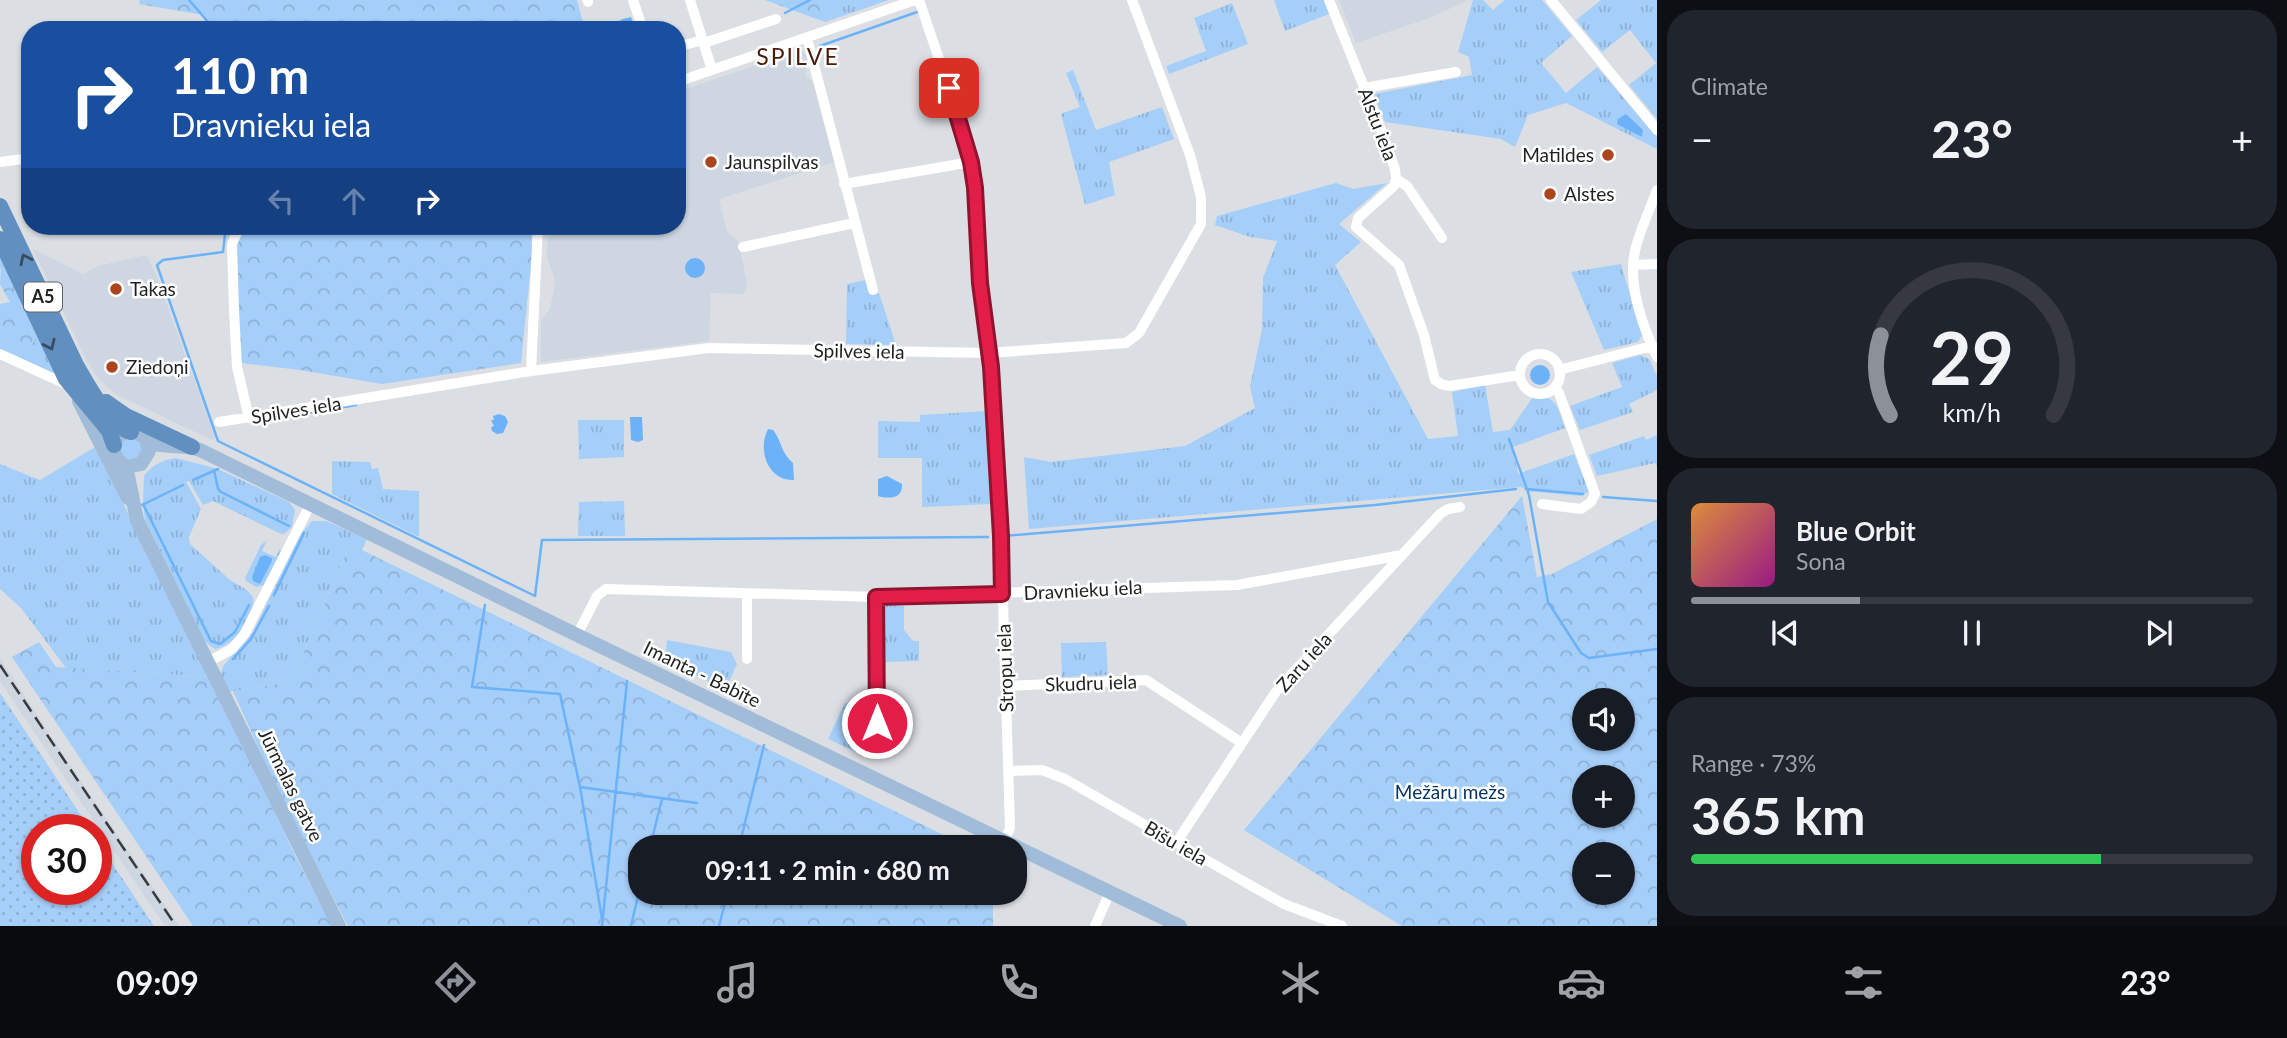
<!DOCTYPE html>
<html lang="en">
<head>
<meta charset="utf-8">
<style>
	:root { --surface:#171b24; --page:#20242c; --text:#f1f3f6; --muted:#9ea1a6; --line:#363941; --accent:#8c9099 }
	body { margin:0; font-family:Lato,sans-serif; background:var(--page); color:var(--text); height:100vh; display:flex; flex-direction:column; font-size:26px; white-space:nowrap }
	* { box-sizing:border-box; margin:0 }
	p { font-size:23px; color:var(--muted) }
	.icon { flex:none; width:38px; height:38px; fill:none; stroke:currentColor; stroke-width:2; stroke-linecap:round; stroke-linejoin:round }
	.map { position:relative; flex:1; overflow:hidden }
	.drawer { display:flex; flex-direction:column; gap:10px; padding:10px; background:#0d0f14; width:630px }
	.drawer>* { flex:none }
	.hud { position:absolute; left:21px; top:21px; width:665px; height:214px; border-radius:28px; box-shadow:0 2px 5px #0004; background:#1a4fa0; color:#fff; overflow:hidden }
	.controls { position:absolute; left:1572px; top:688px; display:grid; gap:14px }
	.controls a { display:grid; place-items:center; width:63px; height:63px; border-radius:50%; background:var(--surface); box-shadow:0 2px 5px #0004; font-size:35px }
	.speed { position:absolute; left:21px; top:814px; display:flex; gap:14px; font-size:35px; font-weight:700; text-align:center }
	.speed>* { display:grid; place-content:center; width:91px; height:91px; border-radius:50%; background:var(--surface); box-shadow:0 2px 5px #0004; line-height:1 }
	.speed .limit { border:10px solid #d22; background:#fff; color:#111 }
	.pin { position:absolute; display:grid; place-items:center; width:60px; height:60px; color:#fff; margin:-30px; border-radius:14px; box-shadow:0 4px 10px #0006 }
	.me { position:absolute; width:77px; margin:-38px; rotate:0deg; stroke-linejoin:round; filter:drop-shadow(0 0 5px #0008) }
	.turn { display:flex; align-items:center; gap:24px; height:147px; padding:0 35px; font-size:32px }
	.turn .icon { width:91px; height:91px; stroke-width:2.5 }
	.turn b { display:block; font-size:49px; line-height:60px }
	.lanes { display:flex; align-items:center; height:66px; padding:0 35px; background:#0003; justify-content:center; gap:35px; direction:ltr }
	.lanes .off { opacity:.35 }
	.big { font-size:52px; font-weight:700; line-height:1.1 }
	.drawer .tile { flex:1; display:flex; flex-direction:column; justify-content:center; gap:10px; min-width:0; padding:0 24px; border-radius:28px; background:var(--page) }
	.drawer .dial { align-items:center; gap:0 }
	.dial svg { height:182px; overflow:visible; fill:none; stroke:var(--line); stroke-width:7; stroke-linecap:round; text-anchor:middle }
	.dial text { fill:var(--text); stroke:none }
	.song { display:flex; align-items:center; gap:21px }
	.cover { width:84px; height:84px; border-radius:10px; background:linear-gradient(135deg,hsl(30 70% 55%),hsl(310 70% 35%)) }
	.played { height:7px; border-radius:4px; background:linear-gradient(90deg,var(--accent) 30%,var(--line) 30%) }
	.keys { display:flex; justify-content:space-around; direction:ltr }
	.heat { display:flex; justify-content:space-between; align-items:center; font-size:38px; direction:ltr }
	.charge { height:10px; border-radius:5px; background:linear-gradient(90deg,#34c759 73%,var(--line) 0) }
	.trip { position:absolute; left:628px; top:835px; width:399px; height:70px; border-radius:28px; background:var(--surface); box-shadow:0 2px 5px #0004; font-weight:700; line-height:70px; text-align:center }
	.dock { display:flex; height:112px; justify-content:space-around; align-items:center; background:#090b0e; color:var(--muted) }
	.dock .icon { width:49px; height:49px }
	.dock .on { color:var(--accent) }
	.dock b { font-size:32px; color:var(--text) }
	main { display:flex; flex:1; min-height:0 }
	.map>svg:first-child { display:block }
	.built { fill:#cdd6e1 }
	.grass { fill:url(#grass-tufts) }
	.forest { fill:url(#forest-crowns); fill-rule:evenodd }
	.park { fill:url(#park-dots) }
	.water { fill:#6cb2f8 }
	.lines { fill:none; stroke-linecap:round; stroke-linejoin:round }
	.stream { stroke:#6cb2f8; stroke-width:2.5 }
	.minor { stroke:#fff; stroke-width:10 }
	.major { stroke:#a0bcd9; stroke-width:14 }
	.highway { stroke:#608fc0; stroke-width:16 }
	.rail { stroke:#383a3c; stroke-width:2.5; stroke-dasharray:14 7; stroke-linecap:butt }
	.oneway { stroke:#384c61 }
	.route-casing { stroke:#92132f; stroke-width:18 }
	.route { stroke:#e11d48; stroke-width:12 }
	.poi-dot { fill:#ab451d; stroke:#fff; stroke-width:2.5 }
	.labels { text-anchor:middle; stroke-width:5; stroke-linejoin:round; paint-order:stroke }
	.shield { fill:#fff; stroke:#626364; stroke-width:2 }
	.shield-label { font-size:18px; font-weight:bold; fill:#1e2021 }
	.street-label { font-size:19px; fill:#1e2021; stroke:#fff }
	.poi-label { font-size:19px; fill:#1e2021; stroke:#fff; text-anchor:start }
	.park-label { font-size:19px; fill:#00335f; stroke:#fff }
	.quarter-label { font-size:23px; letter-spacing:2px; fill:#4b1a07; stroke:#fff }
</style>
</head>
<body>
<main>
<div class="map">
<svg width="1657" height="926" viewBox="0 0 1657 926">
	<defs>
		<pattern id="grass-tufts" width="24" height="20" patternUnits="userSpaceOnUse" patternTransform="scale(1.75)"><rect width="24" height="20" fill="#a5cef9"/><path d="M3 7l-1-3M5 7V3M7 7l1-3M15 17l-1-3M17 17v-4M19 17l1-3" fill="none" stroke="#8eb1d5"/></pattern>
		<pattern id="forest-crowns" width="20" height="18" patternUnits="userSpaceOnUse" patternTransform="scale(1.75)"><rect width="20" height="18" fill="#a5cef9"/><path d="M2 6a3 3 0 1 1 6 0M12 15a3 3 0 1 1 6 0" fill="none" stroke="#8eb1d5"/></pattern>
		<pattern id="park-dots" width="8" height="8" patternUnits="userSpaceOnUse" patternTransform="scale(1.75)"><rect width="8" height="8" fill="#a5cef9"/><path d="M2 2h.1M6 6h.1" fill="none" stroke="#8eb1d5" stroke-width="1.8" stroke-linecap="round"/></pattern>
	</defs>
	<rect width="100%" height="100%" fill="#dbdfe3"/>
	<path class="built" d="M1339 0H1468L1432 17 1356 43Z
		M801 50 808 56 809 64 805 71 806 77 813 81 834 162 719 199 727 232 738 241 747 282 744 294 711 293 709 341 541 362V320L550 309 555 281 547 256 548 226H677V92Z
		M33 249 83 274 98 266 146 255 156 274 215 438 212 440 115 394 97 377 87 361Z
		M0 658 48 732 179 926H165L78 798 0 681Z"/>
	<path class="grass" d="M851 0H889L825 22Z
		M1274 0H1324L1329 14 1285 31Z
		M1473 0H1483L1493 10 1505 0H1542L1572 36 1541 63 1566 93 1597 67 1657 137V149L1566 103 1528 115 1515 147 1501 139 1385 122 1374 94 1472 75 1469 57 1458 52Z
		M1601 0H1657V119L1629 85 1656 63 1630 30 1602 52 1576 20Z
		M1232 3 1248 44 1169 74 1166 66 1206 51 1194 18Z
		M1073 70 1096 130 1162 107 1174 139 1109 162 1115 195 1085 205 1061 114 1080 107 1066 73Z
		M1336 183 1353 189 1387 183 1339 224 1361 242 1335 265 1428 439 1458 436 1452 392 1485 385 1493 432 1510 430 1533 397C1558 395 1557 407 1565 428L1513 447 1518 474 1574 454 1589 491 1582 496 1527 491 1521 487 1029 529 1024 457 1051 462 1185 446 1255 408 1250 387 1262 329 1263 278 1277 241 1250 237 1215 225 1217 216Z
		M0 257 55 371 53 374 0 349V345L19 354 35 341 0 267Z
		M1621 264 1642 335 1638 342 1604 350 1571 272Z
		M866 280 870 295 879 293 896 345 846 344 847 284Z
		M1640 355 1649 359 1657 376V390L1629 404 1633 412 1580 430 1570 406 1622 387 1612 363Z
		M988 411 991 504 922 507V458H878V421L920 422V415Z
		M578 420H624V457L579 459Z
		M1657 435V466L1655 463 1597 476 1589 455 1644 436 1646 440Z
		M140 438 145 455 125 464 117 444 119 441Z
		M95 447 210 677 66 668 21 608 0 589V464L40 480Z
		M176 458 218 469 289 502 295 510 292 527 284 534 279 533 213 501 203 505 189 481 186 482 201 509 189 537 190 544 230 580 247 590 253 597C256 619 235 645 215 649L204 641 145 520 143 503 144 476C152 465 162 460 176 458Z
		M332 461 370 462 372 469 378 468 383 489 419 491V537L332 494Z
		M624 501 625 536H578L579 502Z
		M312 521H326L367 539 362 550 349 547 291 682 227 692 221 673 223 666 253 632 300 535Z
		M267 540 262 551 276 557 280 548 281 552 264 585 256 587 246 581 245 578 261 545Z
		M883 605 904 606V630L913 641H919V661L884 662Z
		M667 640 731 652 737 664 725 690 665 660Z
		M1106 642 1108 675 1062 677 1061 643Z
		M845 703H871L862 720 869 732 858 753 828 739Z"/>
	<path class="forest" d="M140 0H577L585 30H206L204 15 139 4Z
		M765 0H851L825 22Z
		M234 226H531L532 254 521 363 382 384 300 370 241 363Z
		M1 266 35 341 19 354 0 345V304L10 302 0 284Z
		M1522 496 1537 577 1552 574 1657 519V926H1402L1244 830ZM1622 700V738H1584V700ZM1622 777V816H1584V777ZM1622 854V892H1584V854Z
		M349 547 362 550 968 847H640V892L993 893V926H348L281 798 233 691 291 682Z
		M39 642 56 667 210 677 296 857 332 926H193L12 657Z"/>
	<path class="park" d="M0 693 90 829 37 830V889H96V839L154 926H0Z"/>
	<path class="water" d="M631 17 635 30H611C614 21 623 19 631 17Z
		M1626 114 1643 130 1642 137 1617 124 1618 119Z
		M685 268a10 10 0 1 1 20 0a10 10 0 1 1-20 0Z
		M1530 375a10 10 0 1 1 20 0a10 10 0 1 1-20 0Z
		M499 414 505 416 508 422 503 433 497 434 492 431 491 427 494 426 491 420H494L493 416Z
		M630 417H642L643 440 638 442 631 440Z
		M768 429 773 430C783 443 779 450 793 463L794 480C768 481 757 450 768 429Z
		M887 476 902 484C903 499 889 499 878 496V479Z
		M265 555 272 558V561L260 584 253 581 252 577 260 557Z"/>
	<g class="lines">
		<path class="stream" d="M189 0 215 30
			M785 13 810 0
			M820 46 920 11
			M226 226 223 252 163 260 157 265 218 441 535 596 542 540 988 537
			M284 417 356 405
			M253 422 263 420
			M1509 439 1529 495 1548 602 1581 653 1589 658 1657 649
			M214 470 218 489 221 492 289 526
			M193 480 218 469
			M1526 489 1583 494
			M1603 497 1657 501
			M143 504 211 641 220 644 235 632 249 605
			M142 505 183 485
			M1004 536 1375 505 1516 489
			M274 595 304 533
			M485 605 472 687 560 694 580 787 602 919
			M233 659 251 639 269 606
			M580 787 697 803
			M650 847 662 799
			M739 847 764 745
			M602 926 627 681
			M631 926 640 887
			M719 926 728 892"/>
		<path class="minor" d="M587 0 588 2
			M633 0 643 30
			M690 0 712 70
			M919 0 956 109 971 162 975 188 980 283 991 367 1001 536 1010 828 1004 841
			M1329 0 1380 127 1395 169 1396 179 1407 186 1442 238
			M1551 0 1657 130
			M807 38 873 290
			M704 43 776 19
			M677 47 703 40
			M677 82 915 0
			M1364 88 1456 72
			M0 162 30 158
			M1396 179 1394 186 1358 218 1356 227 1399 265 1424 335 1435 380 1441 384 1449 386 1520 375
			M844 184 971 162
			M1657 190C1650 209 1641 228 1636 247 1626 282 1642 325 1657 357
			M240 226 232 244 234 310 237 367 249 418
			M743 247 854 223
			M1633 265 1657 264
			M0 354 70 386
			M1520 374a20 20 0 1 1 40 0a20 20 0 1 1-40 0Z
			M1559 370 1644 348H1657
			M531 371 538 226
			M219 422 531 371 709 348 989 353 1126 343 1139 333 1201 224V197L1190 155 1132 0
			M1542 504 1581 509 1591 502 1595 494 1559 393 1555 387
			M747 594V659
			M876 597 877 723
			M577 635 597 596 606 589 876 597 1237 585 1402 555
			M208 662 232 649 244 635 310 505
			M1006 686 1146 680 1242 743
			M1008 771 1042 770 1065 779 1257 889 1284 904 1342 926
			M1176 843 1277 690 1440 514 1448 509 1460 507
			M1095 926 1110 892"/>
		<path class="major" d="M79 401 128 498
			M146 439 149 451 141 464 127 467C110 460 108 433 130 432 141 431 146 441 155 444 170 448 185 444 200 450L577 635 1180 926
			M123 465 128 476 137 520 339 926"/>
		<path class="highway" d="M0 206 76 365C87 384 109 426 131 432
			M0 239 66 379 109 431 114 445
			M106 402 126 416 192 447"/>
		<path class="rail" d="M0 665 176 926"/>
	</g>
	<defs><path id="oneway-chevron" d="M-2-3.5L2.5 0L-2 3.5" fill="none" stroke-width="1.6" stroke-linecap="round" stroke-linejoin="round" transform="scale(1.75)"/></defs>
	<g class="oneway">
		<use href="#oneway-chevron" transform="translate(25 259) rotate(-116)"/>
		<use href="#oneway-chevron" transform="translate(50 345) rotate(65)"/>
	</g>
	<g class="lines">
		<g class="route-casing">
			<path id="route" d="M877 723 876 597 1002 594 1001 536 991 367 980 283 975 188 971 162 949 88"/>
		</g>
		<use href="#route" class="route"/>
	</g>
	<g class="poi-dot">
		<circle cx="1608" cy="155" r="7"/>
		<circle cx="711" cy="162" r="7"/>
		<circle cx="1550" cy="194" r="7"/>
		<circle cx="116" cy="289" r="7"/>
		<circle cx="112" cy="367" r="7"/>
	</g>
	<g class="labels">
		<rect class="shield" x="24" y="282.5" width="38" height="29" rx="5"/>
		<g class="shield-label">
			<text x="43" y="303">A5</text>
		</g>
		<g class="street-label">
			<text transform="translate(1378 124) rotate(69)" y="7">Alstu iela</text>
			<text transform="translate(859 351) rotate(1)" y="7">Spilves iela</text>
			<text transform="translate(296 410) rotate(-9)" y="7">Spilves iela</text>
			<text transform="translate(1083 590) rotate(-3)" y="7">Dravnieku iela</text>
			<text transform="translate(1304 662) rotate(-48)" y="7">Zaru iela</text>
			<text transform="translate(1005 668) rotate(-92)" y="7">Stropu iela</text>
			<text transform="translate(702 674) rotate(26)" y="7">Imanta - Babīte</text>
			<text transform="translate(1091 683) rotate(-2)" y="7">Skudru iela</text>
			<text transform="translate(291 785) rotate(64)" y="7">Jūrmalas gatve</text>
			<text transform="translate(1176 843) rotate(30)" y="7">Bišu iela</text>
		</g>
		<g class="poi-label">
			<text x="1594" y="162" text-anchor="end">Matildes</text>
			<text x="725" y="169">Jaunspilvas</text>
			<text x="1564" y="201">Alstes</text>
			<text x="130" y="296">Takas</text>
			<text x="126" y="374">Ziedoņi</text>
		</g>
		<g class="park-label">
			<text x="1450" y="799">Mežāru mežs</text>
		</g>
		<g class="quarter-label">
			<text x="798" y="65">SPILVE</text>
		</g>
	</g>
</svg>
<div class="controls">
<a><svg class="icon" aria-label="sound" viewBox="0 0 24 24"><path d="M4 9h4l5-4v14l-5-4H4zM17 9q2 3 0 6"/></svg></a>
<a>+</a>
<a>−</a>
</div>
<div class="speed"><div class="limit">30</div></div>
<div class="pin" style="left:949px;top:88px;background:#d93025"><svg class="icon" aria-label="arrive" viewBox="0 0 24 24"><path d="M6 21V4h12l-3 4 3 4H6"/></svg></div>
<svg class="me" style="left:877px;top:723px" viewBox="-20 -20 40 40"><circle r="17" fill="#e11d48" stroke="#fff" stroke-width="3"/><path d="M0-11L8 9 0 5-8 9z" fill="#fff"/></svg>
<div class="trip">09:11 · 2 min · 680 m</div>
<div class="hud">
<div class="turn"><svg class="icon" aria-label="right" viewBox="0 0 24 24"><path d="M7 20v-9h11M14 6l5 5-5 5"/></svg><div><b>110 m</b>Dravnieku iela</div></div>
<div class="lanes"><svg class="icon off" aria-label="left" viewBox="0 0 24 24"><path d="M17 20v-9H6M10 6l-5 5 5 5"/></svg><svg class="icon off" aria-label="ahead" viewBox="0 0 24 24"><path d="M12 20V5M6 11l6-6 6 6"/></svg><svg class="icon" aria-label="right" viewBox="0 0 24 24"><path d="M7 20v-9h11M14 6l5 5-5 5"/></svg></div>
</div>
</div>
<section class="drawer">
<div class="tile"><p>Climate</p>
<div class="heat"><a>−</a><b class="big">23°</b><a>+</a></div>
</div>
<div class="tile dial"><svg viewBox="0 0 100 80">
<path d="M14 69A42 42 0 1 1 86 69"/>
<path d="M14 69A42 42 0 0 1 10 34" stroke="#8c9099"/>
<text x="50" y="56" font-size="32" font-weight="700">29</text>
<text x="50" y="72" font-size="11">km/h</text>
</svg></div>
<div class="tile">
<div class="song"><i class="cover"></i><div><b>Blue Orbit</b><p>Sona</p></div></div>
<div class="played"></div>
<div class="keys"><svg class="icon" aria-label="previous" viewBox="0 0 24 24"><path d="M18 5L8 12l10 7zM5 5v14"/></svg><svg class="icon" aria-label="pause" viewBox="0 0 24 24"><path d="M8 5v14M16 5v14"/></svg><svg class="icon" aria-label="next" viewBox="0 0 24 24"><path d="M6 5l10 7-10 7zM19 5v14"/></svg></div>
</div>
<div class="tile"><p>Range · 73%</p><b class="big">365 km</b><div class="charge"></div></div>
</section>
</main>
<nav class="dock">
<b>09:09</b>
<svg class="icon on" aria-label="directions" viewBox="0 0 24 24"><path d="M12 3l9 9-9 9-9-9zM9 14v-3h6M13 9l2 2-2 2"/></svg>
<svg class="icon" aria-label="music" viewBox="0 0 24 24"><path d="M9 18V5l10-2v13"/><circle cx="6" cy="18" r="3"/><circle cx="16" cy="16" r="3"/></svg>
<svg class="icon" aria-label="phone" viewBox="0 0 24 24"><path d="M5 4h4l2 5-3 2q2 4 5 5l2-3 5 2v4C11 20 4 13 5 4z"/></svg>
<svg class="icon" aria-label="climate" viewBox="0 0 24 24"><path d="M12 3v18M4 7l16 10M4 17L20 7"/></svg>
<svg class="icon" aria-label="car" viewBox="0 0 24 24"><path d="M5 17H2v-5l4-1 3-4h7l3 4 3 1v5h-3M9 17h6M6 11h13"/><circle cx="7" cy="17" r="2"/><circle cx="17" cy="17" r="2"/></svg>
<svg class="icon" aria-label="filters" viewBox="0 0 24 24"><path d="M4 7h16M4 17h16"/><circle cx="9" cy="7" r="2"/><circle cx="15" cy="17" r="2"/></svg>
<b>23°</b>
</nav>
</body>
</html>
